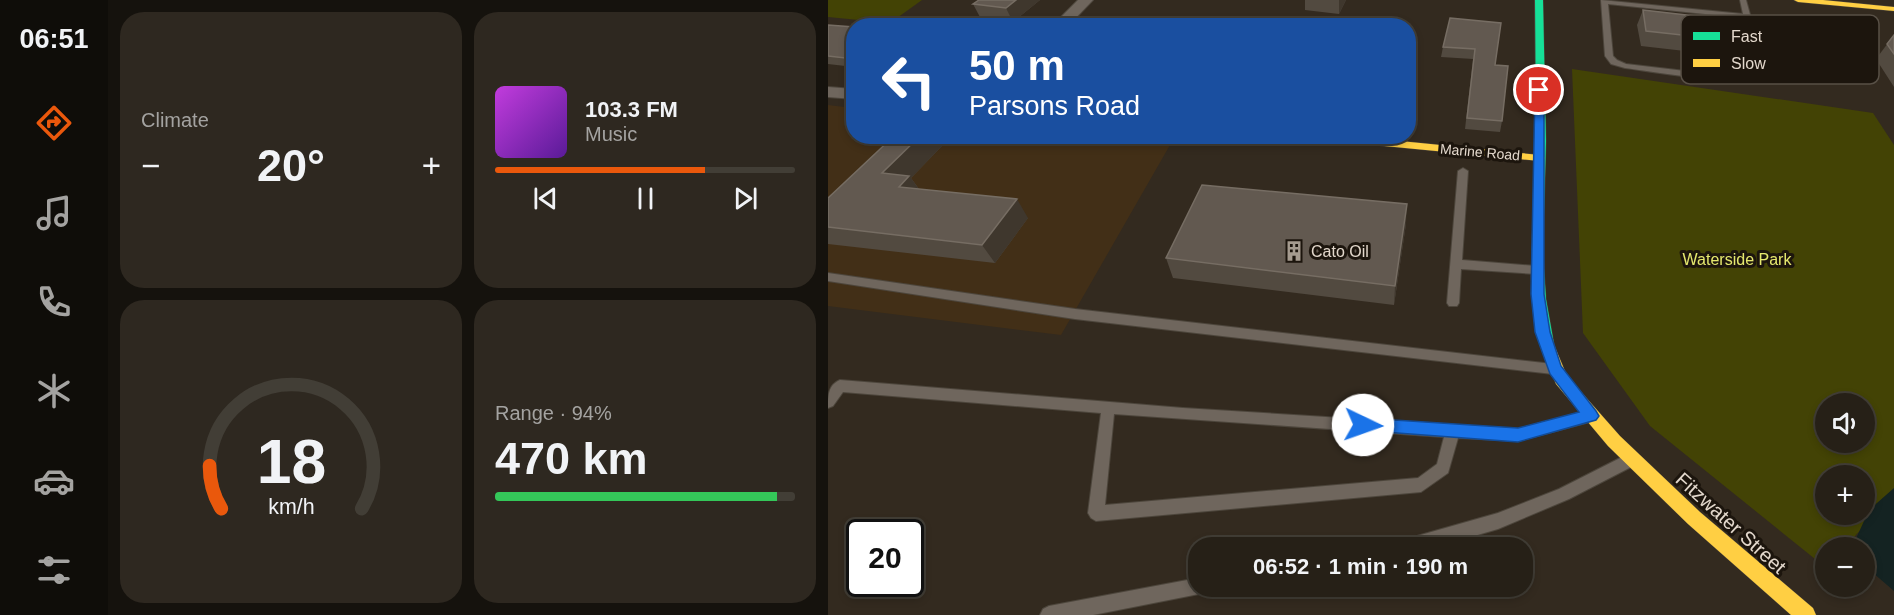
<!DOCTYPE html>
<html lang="en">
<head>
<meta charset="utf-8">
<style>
	:root { --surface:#262017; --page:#2e2820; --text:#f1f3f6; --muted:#a4a3a1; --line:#423e36; --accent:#ea580c }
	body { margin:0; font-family:Arial,sans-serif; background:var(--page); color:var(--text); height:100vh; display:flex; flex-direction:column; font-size:22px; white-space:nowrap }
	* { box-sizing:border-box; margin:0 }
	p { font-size:20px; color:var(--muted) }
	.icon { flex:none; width:33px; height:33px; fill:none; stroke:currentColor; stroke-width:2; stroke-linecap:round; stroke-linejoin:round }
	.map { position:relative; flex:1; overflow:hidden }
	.side { display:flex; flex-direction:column; gap:12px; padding:12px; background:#15120d; width:720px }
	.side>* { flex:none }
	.banner { position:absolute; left:18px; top:18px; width:570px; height:126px; border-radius:24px; box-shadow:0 3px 9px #0003,0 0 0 2px var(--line); background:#1a4fa0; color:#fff; overflow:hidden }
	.tools { position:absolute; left:987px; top:393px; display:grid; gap:12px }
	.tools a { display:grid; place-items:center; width:60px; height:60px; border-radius:50%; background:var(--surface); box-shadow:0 3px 9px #0003,0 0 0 2px var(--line); font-size:30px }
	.speed { position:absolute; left:18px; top:519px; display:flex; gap:12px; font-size:30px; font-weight:700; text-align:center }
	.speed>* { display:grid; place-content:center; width:78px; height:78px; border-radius:50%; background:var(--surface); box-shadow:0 3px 9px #0003,0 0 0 2px var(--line); line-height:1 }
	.speed .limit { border:3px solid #111; border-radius:9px; background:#fff; color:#111 }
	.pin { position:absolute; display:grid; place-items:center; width:51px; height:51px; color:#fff; margin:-26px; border:3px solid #fff; border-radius:50%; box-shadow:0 2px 6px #0007 }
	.me { position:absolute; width:66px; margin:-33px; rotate:93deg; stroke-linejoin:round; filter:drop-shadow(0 0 4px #0008) }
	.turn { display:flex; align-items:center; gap:21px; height:126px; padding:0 24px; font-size:27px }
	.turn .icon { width:78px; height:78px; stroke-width:2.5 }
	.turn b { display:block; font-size:42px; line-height:51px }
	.big { font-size:45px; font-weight:800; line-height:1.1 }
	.side .card { flex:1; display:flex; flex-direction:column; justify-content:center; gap:9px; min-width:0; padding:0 21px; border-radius:24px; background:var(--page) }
	.side .dial { align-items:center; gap:0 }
	.dial svg { height:156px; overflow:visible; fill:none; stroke:var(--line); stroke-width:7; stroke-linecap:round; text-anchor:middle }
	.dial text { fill:var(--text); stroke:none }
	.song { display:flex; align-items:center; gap:18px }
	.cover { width:72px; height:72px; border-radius:9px; background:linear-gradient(135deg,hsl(290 70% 55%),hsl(270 70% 35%)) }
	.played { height:6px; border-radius:3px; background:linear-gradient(90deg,var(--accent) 70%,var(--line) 70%) }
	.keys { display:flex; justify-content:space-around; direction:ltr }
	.heat { display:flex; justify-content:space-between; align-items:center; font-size:33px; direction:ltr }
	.charge { height:9px; border-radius:4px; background:linear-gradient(90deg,#34c759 94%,var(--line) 0) }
	.side .tiles { flex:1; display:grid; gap:12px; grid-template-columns:repeat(2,1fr) }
	.trip { position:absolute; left:360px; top:537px; width:345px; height:60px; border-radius:24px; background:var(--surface); box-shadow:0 3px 9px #0003,0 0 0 2px var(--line); font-weight:800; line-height:60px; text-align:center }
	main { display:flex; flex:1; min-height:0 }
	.tab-bar { display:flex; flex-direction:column; width:108px; justify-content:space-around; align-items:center; background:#0f0d09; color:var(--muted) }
	.tab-bar .icon { width:42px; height:42px }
	.tab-bar .current { color:var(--accent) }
	.tab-bar b { font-size:27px; color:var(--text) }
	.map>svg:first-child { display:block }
	.built { fill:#422f17 }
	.green { fill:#434305; fill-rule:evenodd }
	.water { fill:#142322 }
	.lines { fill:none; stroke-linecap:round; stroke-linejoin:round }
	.lane-casing { stroke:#4d463c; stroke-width:2 }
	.street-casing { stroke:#4d463c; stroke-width:2 }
	.fast-casing { stroke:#4d463c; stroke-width:1 }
	.slow-casing { stroke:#4d463c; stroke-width:1 }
	.lane { fill:#6f665d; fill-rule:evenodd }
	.street { fill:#6f665d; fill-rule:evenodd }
	.fast { fill:#16e098; fill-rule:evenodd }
	.slow { fill:#ffcf43; fill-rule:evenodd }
	.wall { fill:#524a40 }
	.shaded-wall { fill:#3f372d }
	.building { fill:#625950; stroke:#766d63; stroke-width:1.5 }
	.route { fill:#1a73e8; stroke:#114b97; stroke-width:1.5 }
	.labels { text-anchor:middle; stroke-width:6; stroke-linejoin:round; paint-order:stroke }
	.far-street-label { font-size:14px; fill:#e3d8cc; stroke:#1c150d }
	.poi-label { font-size:16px; fill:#e3d8cc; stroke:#1c150d; text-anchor:start }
	.park-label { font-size:16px; fill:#e5e86e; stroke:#1c150d }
	.near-street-label { font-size:20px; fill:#e3d8cc; stroke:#1c150d }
	.key { fill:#1c150d; stroke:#585046; stroke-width:1.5 }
	.key-label { font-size:16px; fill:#e3d8cc }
</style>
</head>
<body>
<main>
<nav class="tab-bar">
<b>06:51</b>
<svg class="icon current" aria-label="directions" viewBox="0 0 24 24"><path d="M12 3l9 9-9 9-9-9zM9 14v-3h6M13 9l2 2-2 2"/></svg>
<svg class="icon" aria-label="music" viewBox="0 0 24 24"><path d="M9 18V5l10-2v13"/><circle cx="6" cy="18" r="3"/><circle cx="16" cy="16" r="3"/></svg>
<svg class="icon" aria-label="phone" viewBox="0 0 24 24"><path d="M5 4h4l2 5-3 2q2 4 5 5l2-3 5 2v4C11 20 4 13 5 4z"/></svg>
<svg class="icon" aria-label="climate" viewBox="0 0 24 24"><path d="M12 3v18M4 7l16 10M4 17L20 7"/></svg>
<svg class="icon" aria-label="car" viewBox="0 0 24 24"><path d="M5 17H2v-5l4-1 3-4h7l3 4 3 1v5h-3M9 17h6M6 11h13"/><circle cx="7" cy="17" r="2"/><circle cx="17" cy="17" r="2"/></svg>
<svg class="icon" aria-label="filters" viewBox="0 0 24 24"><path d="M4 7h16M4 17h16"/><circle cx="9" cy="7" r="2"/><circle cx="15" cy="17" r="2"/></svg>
</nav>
<section class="side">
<div class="tiles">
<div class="card"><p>Climate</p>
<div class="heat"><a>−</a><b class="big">20°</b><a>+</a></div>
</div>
<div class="card">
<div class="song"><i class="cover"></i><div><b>103.3 FM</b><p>Music</p></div></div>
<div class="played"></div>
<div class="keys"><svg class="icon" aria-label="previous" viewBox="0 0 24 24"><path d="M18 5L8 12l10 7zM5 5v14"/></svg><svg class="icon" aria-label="pause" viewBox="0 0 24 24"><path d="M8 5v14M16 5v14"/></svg><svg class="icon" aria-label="next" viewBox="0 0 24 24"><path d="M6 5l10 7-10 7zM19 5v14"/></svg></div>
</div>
<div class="card dial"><svg viewBox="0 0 100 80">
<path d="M14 69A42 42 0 1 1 86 69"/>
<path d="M14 69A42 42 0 0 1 8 47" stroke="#ea580c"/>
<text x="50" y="56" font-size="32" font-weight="700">18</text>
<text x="50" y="72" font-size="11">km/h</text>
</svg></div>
<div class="card"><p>Range · 94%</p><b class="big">470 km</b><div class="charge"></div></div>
</div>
</section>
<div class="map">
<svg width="1066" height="615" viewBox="0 0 1066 615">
	<rect width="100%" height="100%" fill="#332a1f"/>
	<path class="built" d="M0 105 25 108 26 136 346 138 233 335 0 306Z"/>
	<path class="green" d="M0 0H94L62 23 0 17Z
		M744 69 1045 113 1066 145V493L1017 547 998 548 997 567 822 426 755 333ZM998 404H1036V442H998ZM998 476H1036V514H998Z"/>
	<path class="water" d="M1066 488V591L1037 566 1036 548 1028 547 1026 543 1041 510Z"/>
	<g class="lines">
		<g class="lane-casing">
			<path id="lane" d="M773 0 915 14 912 0H918L935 62C933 68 931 74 925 77 907 86 821 71 797 68L783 64 777 56ZM780 4 916 18 927 62C924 73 918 75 908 77L798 64 789 60 785 56Z
				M635 168 640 171 634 260 708 266 714 270 708 274 633 269 631 303 629 306H621L619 303 630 171Z
				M0 273 247 309 725 364 730 365 732 369 730 373 725 374 247 319 0 281Z
				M12 380 355 408 690 429 758 411 763 413 765 417 763 421 758 423 690 441 630 438 620 473 593 492 268 521 263 518 260 513 273 413 15 392 5 406 0 408C0 396 0 385 12 380ZM286 414 616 437 609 464 590 478 277 505Z
				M800 454 805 456 807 461 805 466 741 499 670 529 605 548H567L569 542 575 540 670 513 731 489Z
				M370 578V586H379L377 592 371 594 265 615H212L215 609 221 606Z"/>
		</g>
		<g class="street-casing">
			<path id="street" d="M250 0H265L240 26H224Z
				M0 87 26 89V99L0 97Z"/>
		</g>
		<g class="fast-casing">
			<path id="fast" d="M707 0H715L718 141 715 253 718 299 726 344 724 348 719 350 714 348 707 321 703 276 708 121Z"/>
		</g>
		<g class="slow-casing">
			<path id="slow" d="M966 0H995L1066 7V11L970 2Z
				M479 136H522L712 155 717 158 712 161 484 139Z
				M719 338 724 340 739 376 792 436 872 512 985 608 988 615H963L860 524 780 446 728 384 712 344 714 340Z"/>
		</g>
		<use href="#lane" class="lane"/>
		<use href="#street" class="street"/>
		<use href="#fast" class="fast"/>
		<use href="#slow" class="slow"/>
	</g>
	<path class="wall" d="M151 0H212L185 22 153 19 145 4Z
		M477 0H518L511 14 477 10Z
		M815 10 899 40 892 55 813 46 809 25Z
		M673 23 667 65 674 121 672 132 637 129 645 59 613 57 615 47Z
		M0 25 26 27V67L0 64Z
		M1066 35V87L1048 59Z
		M115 145 83 178 91 189 200 218 167 263 0 244V198Z
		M578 224 566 305 345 278 338 258Z"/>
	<path class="shaded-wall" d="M188 0H212L185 22 178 8Z
		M511 0H518L511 14Z
		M92 136H109L115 145 83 178 95 195 72 189 54 173Z
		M189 199 200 218 167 263 154 245Z
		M579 204 578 224 566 305 567 286Z"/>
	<path class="building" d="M151 0H188L178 8 145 4Z
		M815 10 893 19 899 40 818 31Z
		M622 18 673 23 667 65 680 66 674 121 639 118 647 49 615 47Z
		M59 24 78 26H57Z
		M0 25 26 27V59L0 56Z
		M1066 35V54L1059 44Z
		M66 136H92L54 173 81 176 71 187 189 199 154 245 0 227V198Z
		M374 185 579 204 567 286 338 258Z"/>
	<path class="route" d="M711 87 716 90V294L722 332 733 366 768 411 771 416 768 420 690 442 529 430 527 425 529 420 535 418 690 428 751 412 722 374 707 332 703 294 707 90Z"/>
	<defs>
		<g id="building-bare" transform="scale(1.62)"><path d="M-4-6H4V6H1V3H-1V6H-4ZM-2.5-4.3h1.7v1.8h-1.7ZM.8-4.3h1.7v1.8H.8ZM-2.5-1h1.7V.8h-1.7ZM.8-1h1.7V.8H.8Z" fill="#a59b8f" stroke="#1c150d" stroke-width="2.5" paint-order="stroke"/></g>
	</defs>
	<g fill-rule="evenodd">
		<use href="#building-bare" x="466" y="251"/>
	</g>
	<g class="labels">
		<g class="far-street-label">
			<text transform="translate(652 152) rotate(5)" y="5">Marine Road</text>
		</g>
		<g class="poi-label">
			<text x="483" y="257">Cato Oil</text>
		</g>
		<g class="park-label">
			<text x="909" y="265">Waterside Park</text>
		</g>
		<g class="near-street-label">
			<text transform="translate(903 523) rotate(42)" y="7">Fitzwater Street</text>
		</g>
	</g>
	<rect x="853" y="15" width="198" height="69" rx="9" class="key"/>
	<rect x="865" y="32" width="27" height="8" fill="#16e098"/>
	<rect x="865" y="59" width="27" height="8" fill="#ffcf43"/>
	<g class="key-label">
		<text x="903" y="42">Fast</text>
		<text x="903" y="69">Slow</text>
	</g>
</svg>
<div class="tools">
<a><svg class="icon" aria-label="sound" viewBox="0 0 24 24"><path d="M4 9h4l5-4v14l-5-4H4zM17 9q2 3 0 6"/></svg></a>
<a>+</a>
<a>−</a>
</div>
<div class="speed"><div class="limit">20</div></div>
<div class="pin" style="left:711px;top:90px;background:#d93025"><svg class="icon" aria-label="arrive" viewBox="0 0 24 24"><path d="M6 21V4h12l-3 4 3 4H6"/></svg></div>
<svg class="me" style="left:535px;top:425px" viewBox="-20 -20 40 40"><circle r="19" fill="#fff"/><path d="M0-13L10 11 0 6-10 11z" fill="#1a73e8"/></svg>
<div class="trip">06:52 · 1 min · 190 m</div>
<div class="banner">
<div class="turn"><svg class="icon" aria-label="left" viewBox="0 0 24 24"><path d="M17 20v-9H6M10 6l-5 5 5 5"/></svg><div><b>50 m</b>Parsons Road</div></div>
</div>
</div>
</main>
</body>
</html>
